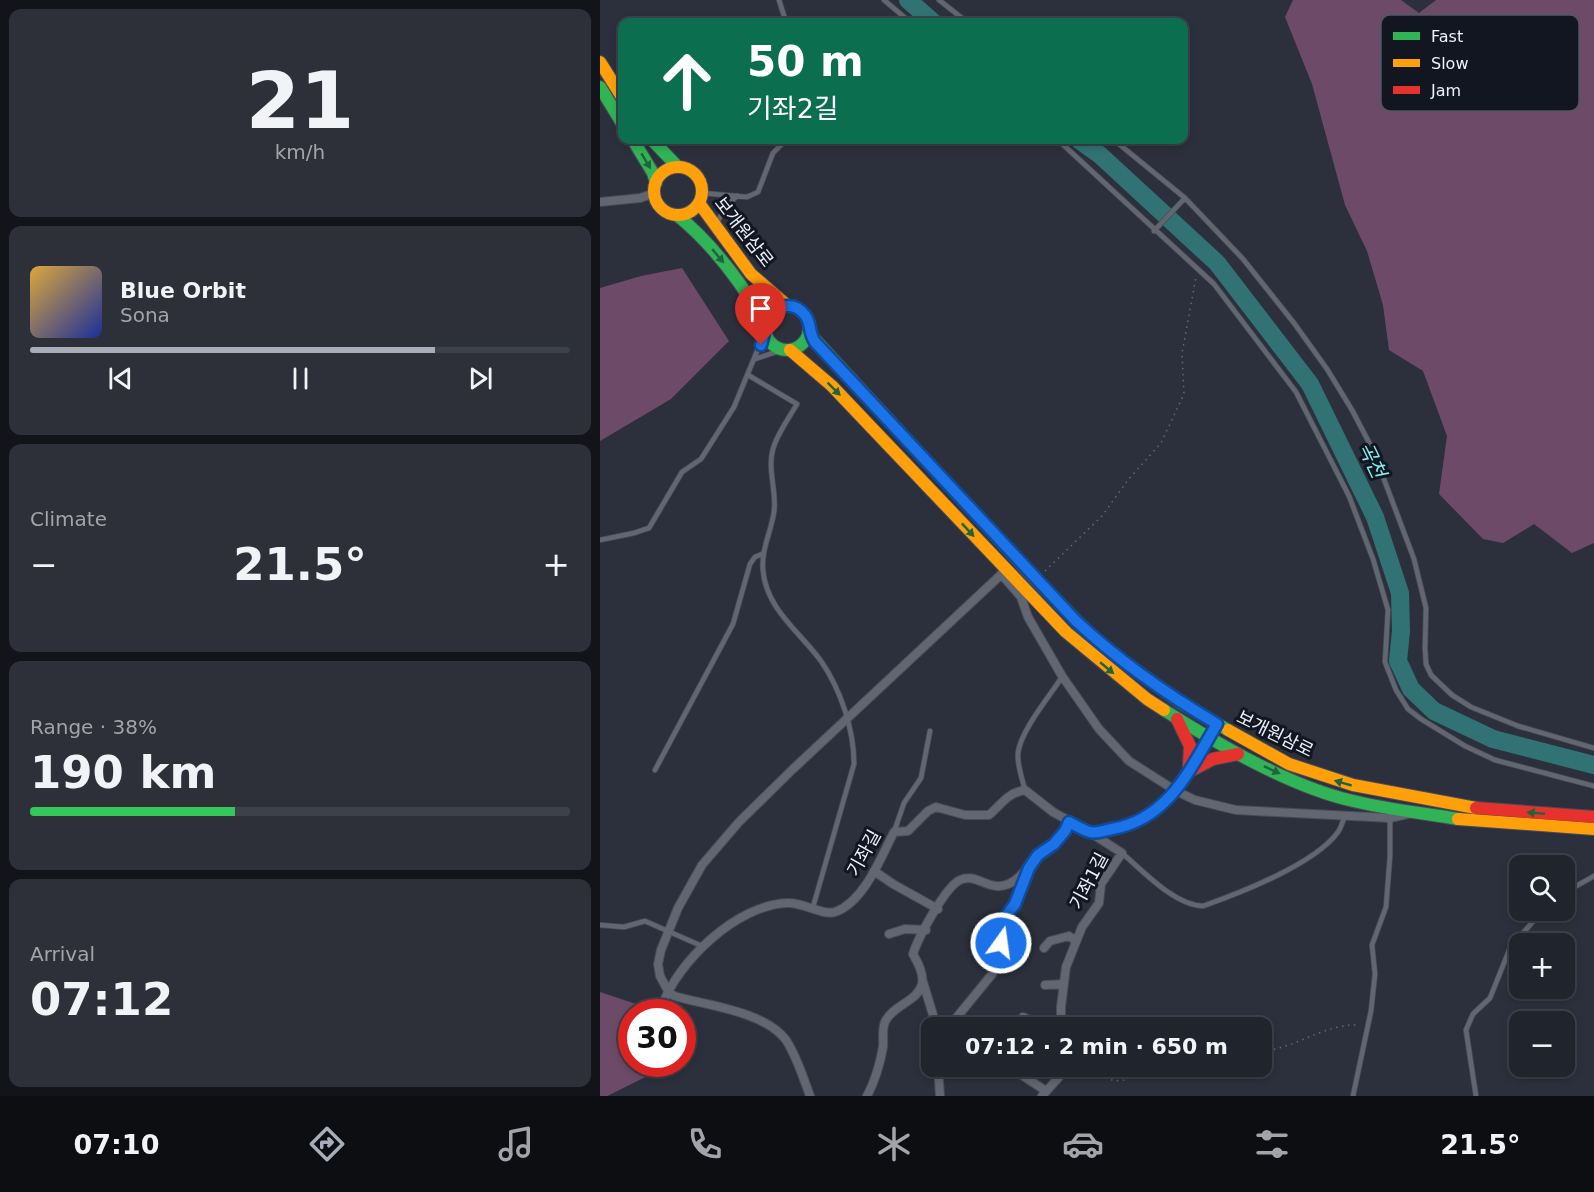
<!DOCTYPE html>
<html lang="en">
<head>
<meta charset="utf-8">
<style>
	:root { --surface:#20242d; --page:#2d3039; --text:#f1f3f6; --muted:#a2a4aa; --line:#3d4149; --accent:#a8adb9 }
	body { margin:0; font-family:"DejaVu Sans","Noto Sans KR",sans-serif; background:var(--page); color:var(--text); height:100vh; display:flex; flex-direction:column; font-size:22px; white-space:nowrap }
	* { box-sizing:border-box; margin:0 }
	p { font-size:20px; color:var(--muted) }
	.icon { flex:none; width:33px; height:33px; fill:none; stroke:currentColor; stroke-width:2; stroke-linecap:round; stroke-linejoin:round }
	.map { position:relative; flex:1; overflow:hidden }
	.side { display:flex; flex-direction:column; gap:9px; padding:9px; background:#121419; width:600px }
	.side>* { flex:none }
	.top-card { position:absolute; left:18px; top:18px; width:570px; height:126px; border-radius:12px; box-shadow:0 3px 9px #0003,0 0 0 2px var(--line); background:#0b6e4f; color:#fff; overflow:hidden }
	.controls { position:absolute; left:909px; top:855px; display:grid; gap:12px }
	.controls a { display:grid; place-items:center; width:66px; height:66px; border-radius:12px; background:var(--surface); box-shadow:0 3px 9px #0003,0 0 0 2px var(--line); font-size:30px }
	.speed { position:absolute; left:18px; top:999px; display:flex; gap:12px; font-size:30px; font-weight:700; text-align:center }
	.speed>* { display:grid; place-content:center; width:78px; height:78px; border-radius:50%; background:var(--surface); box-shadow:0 3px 9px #0003,0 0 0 2px var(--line); line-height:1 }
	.speed .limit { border:9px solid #d22; background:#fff; color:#111 }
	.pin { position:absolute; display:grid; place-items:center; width:51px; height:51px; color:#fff; margin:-62px -26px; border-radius:50% 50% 50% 0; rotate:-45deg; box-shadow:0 0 6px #0007 }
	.pin .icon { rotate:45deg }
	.me { position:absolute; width:66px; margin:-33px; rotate:14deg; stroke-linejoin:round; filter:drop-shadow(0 0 4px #0008) }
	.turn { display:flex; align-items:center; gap:21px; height:126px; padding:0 30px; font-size:27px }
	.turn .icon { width:78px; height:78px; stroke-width:2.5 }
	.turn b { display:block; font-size:42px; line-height:51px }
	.big { font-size:45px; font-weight:600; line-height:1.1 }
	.side .card { flex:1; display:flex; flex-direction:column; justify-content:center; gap:9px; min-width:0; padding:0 21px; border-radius:12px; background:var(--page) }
	.side .dial { align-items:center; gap:0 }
	.dial b { font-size:78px; line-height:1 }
	.song { display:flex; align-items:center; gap:18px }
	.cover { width:72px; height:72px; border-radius:9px; background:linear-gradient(135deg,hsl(40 70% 55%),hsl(230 70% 35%)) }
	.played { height:6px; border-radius:3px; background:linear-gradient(90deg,var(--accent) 75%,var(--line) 75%) }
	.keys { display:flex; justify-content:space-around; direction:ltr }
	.heat { display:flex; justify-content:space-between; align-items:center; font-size:33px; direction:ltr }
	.charge { height:9px; border-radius:4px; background:linear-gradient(90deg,#34c759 38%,var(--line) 0) }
	.trip { position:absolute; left:321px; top:1017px; width:351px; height:60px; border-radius:12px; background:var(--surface); box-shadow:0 3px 9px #0003,0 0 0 2px var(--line); font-weight:600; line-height:60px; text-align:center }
	.dock { display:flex; height:96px; justify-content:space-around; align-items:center; background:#0d0e12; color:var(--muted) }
	.dock .icon { width:42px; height:42px }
	.dock .selected { color:var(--accent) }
	.dock b { font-size:27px; color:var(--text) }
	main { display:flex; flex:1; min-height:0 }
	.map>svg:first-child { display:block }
	.forest { fill:#6d4b68 }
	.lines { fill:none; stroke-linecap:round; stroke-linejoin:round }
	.river { stroke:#317375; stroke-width:18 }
	.lane-casing { stroke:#484c57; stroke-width:6 }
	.street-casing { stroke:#484c57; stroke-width:10 }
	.fast-casing { stroke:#484c57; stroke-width:14 }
	.slow-casing { stroke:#484c57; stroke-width:14 }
	.jam-casing { stroke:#484c57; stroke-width:14 }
	.path { stroke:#636872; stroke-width:1.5; stroke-dasharray:1.5 4.5; stroke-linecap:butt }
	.lane { stroke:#616670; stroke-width:4.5 }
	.street { stroke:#616670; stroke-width:8 }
	.fast { stroke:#30b455; stroke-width:12 }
	.slow { stroke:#ff9f0a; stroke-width:12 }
	.jam { stroke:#e5322d; stroke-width:12 }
	.oneway { fill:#20653a }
	.route-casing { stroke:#114b97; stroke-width:15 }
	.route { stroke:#1a73e8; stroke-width:10 }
	.labels { text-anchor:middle; stroke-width:6; stroke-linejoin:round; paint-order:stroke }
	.street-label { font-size:18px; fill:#ebf1fd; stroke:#111620 }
	.water-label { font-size:20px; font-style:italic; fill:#82eff1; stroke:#111620 }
	.key { fill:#111620; stroke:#525862; stroke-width:1.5 }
	.key-label { font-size:16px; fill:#ebf1fd }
</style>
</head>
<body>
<main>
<section class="side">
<div class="card dial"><b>21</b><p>km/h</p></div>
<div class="card">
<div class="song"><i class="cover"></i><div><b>Blue Orbit</b><p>Sona</p></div></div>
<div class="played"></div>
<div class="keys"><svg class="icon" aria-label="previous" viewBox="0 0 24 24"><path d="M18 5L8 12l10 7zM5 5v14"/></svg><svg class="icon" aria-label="pause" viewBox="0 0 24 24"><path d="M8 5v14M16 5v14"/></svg><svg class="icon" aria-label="next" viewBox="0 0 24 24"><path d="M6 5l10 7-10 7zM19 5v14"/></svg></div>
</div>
<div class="card"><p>Climate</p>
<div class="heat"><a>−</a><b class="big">21.5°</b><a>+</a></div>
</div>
<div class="card"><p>Range · 38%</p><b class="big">190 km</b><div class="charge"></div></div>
<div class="card"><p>Arrival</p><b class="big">07:12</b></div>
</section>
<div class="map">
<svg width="994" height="1096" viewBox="0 0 994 1096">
	<rect width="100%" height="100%" fill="#2b303c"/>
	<path class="forest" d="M693 0H801L819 13 836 0H994V543L972 553 934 524 903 543 883 539 839 494 847 436 823 371 789 350 783 305 767 251 745 205 712 84 685 17Z
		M82 268 129 341 71 399 0 441V288L41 276Z
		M0 992 60 1012H32V1064H72L7 1096H0Z"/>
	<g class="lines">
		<path class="river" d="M308 0 333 22
			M479 140 500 155 617 263 710 384 775 517 800 593 801 631 798 661 811 689 834 711 893 739 994 765"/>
		<g class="lane-casing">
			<path id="lane" d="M179 0 186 22
				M284 0 310 22
				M339 0 367 22
				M458 140 614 284 696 392 749 496 773 559 788 610 785 662 796 690 808 709 821 719 865 746 895 760 994 786
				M514 140 585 198 643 259 694 323 727 369 752 410 773 450 814 559 826 608 825 648 826 664 831 675 852 695 871 707 918 726 994 748
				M102 193 147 197 158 192 173 153 186 140
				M116 225 125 207 137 196
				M554 231 585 198
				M155 359 182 350
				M148 375 197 404C189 418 177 434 173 449 167 469 177 492 174 512 171 532 161 550 163 570 166 609 200 632 221 661 241 690 254 730 254 764L213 907
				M0 540 34 533 49 528 82 472 101 459 134 407 165 332
				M55 770 133 624 150 564 155 557 162 554
				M425 790C422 778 417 765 418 753 421 730 449 697 462 677
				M294 832 304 803 321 778 330 731
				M522 853C543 871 574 905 603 906 640 893 715 864 738 832 741 828 743 821 745 815
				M964 893 994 876
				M0 925 24 927 45 921 104 947
				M753 1096 771 1011 775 974 772 945 786 907 790 856V818
				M876 1096 866 1030 873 1014 890 998 910 948 943 910"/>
		</g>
		<g class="street-casing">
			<path id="street" d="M0 202 40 198 55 193
				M401 574 421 597 428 617 462 676 499 729 529 761 576 791 595 800 636 810 790 818 812 813
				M274 871 293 884 338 909
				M289 934 305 929 326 930
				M444 948 450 941 469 936 476 941
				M323 982 337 1028
				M445 985 464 984
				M62 1006C78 961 137 905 187 903 203 902 223 916 235 912 264 902 281 857 294 832L308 831 328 811 336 807 365 815H389C402 804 407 793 425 790L453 812 491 833 528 826 565 803 576 791
				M423 1017 448 1028
				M348 1028 393 973 398 958 406 917 415 904 427 871
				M461 1028V1007L466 967 482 927 499 903 501 884 522 853 491 833
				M338 1066 340 1096
				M408 1066 446 1091
				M210 1096C203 1077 197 1057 186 1040 164 1011 108 1006 74 996L68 991 60 976 58 964 61 950 78 908 102 865 139 822 193 769 406 570
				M267 1096C275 1081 280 1064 283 1047 284 1038 281 1028 286 1020 294 1005 318 1001 322 984 324 974 318 963 313 954 318 938 345 887 360 880 375 873 386 888 400 886 418 885 427 866 438 855 450 844 462 839 469 822
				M442 1096 460 1076 462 1066"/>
		</g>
		<g class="fast-casing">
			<path id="fast" d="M0 87 22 123
				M33 140 53 173 56 183
				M52 140 78 167
				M77 215C114 245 141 282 165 323
				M165 328a22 22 0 1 1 44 0a22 22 0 1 1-44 0Z
				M209 333 435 579 500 644 582 704 628 730
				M564 710C618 744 687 785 749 800 785 809 822 813 858 819
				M576 791 613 731"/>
		</g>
		<g class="slow-casing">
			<path id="slow" d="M0 62 22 97
				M54 191a24 24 0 1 1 48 0a24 24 0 1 1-48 0Z
				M99 203 151 274 188 306
				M190 350 232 386 466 632 547 699 564 710
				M628 730 689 764 753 785 876 808
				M858 819 994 829"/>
		</g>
		<g class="jam-casing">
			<path id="jam" d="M577 719 590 746 589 767
				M590 771 613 759 638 754
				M876 808 994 817"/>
		</g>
		<path class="path" d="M445 571 502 516 528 480 561 443 584 394 582 353 596 277
			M662 1051C695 1049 725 1023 759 1025
			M470 1077 489 1075 503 1076 514 1081 524 1080 554 1070 586 1066"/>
		<use href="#lane" class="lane"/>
		<use href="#street" class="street"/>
		<use href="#fast" class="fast"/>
		<use href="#slow" class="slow"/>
		<use href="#jam" class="jam"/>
	</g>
	<defs><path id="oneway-solid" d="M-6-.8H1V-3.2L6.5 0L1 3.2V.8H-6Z" transform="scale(1.5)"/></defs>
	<g class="oneway">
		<use href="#oneway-solid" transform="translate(46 161) rotate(59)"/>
		<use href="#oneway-solid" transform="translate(118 256) rotate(50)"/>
		<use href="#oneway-solid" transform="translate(234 389) rotate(45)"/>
		<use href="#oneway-solid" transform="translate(368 530) rotate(47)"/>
		<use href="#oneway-solid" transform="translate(507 668) rotate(40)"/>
		<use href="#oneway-solid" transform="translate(672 770) rotate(25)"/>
		<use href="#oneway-solid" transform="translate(743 783) rotate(-164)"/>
		<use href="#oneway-solid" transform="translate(936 813) rotate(-175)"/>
	</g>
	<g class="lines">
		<g class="route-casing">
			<path id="route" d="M161 345C166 330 165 304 189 306 195 306 201 310 205 315 212 324 208 332 215 342L476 621C519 661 566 694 617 724 590 769 569 819 512 829 506 830 496 834 490 832 483 830 475 825 469 822L465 831 454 844 438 855 429 868 415 904 406 916 401 943"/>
		</g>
		<use href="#route" class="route"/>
	</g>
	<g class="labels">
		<g class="street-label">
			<text transform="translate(144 232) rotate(52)" y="6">보개원삼로</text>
			<text transform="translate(675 734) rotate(26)" y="6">보개원삼로</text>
			<text transform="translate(264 853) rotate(-61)" y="6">기좌길</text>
			<text transform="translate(489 881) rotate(-62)" y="6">기좌1길</text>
		</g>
		<g class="water-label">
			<text transform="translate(772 460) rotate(64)" y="7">곡천</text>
		</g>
	</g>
	<rect x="781" y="15" width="198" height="96" rx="9" class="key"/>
	<rect x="793" y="32" width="27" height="8" fill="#30b455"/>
	<rect x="793" y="59" width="27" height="8" fill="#ff9f0a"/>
	<rect x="793" y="86" width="27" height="8" fill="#e5322d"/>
	<g class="key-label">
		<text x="831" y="42">Fast</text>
		<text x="831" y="69">Slow</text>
		<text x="831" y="96">Jam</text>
	</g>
</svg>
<div class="controls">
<a><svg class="icon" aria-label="search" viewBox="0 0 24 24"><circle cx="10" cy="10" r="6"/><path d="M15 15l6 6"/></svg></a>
<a>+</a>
<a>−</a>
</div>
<div class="speed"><div class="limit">30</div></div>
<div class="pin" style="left:161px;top:345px;background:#d93025"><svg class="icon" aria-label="arrive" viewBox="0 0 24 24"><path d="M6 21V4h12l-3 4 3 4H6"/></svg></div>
<svg class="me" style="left:401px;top:943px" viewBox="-20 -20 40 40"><circle r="17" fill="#1a73e8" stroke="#fff" stroke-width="3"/><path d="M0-11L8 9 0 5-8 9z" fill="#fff"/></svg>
<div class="trip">07:12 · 2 min · 650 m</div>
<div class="top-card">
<div class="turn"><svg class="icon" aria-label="ahead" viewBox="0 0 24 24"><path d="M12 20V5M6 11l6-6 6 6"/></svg><div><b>50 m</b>기좌2길</div></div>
</div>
</div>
</main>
<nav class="dock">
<b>07:10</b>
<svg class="icon selected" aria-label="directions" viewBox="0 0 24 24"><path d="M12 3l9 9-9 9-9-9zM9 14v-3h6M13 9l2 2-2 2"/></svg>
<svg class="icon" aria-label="music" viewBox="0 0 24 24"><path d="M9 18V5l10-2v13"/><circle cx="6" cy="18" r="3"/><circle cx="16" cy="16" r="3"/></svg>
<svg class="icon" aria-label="phone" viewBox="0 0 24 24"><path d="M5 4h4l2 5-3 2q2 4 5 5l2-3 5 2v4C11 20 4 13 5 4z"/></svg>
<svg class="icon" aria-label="climate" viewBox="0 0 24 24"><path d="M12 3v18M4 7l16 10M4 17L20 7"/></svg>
<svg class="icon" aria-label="car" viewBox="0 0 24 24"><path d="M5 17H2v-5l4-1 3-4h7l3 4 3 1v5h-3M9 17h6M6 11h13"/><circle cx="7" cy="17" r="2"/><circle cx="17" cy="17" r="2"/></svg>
<svg class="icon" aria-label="filters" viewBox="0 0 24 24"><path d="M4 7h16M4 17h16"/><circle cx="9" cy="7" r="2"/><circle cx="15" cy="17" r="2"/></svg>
<b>21.5°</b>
</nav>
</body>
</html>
